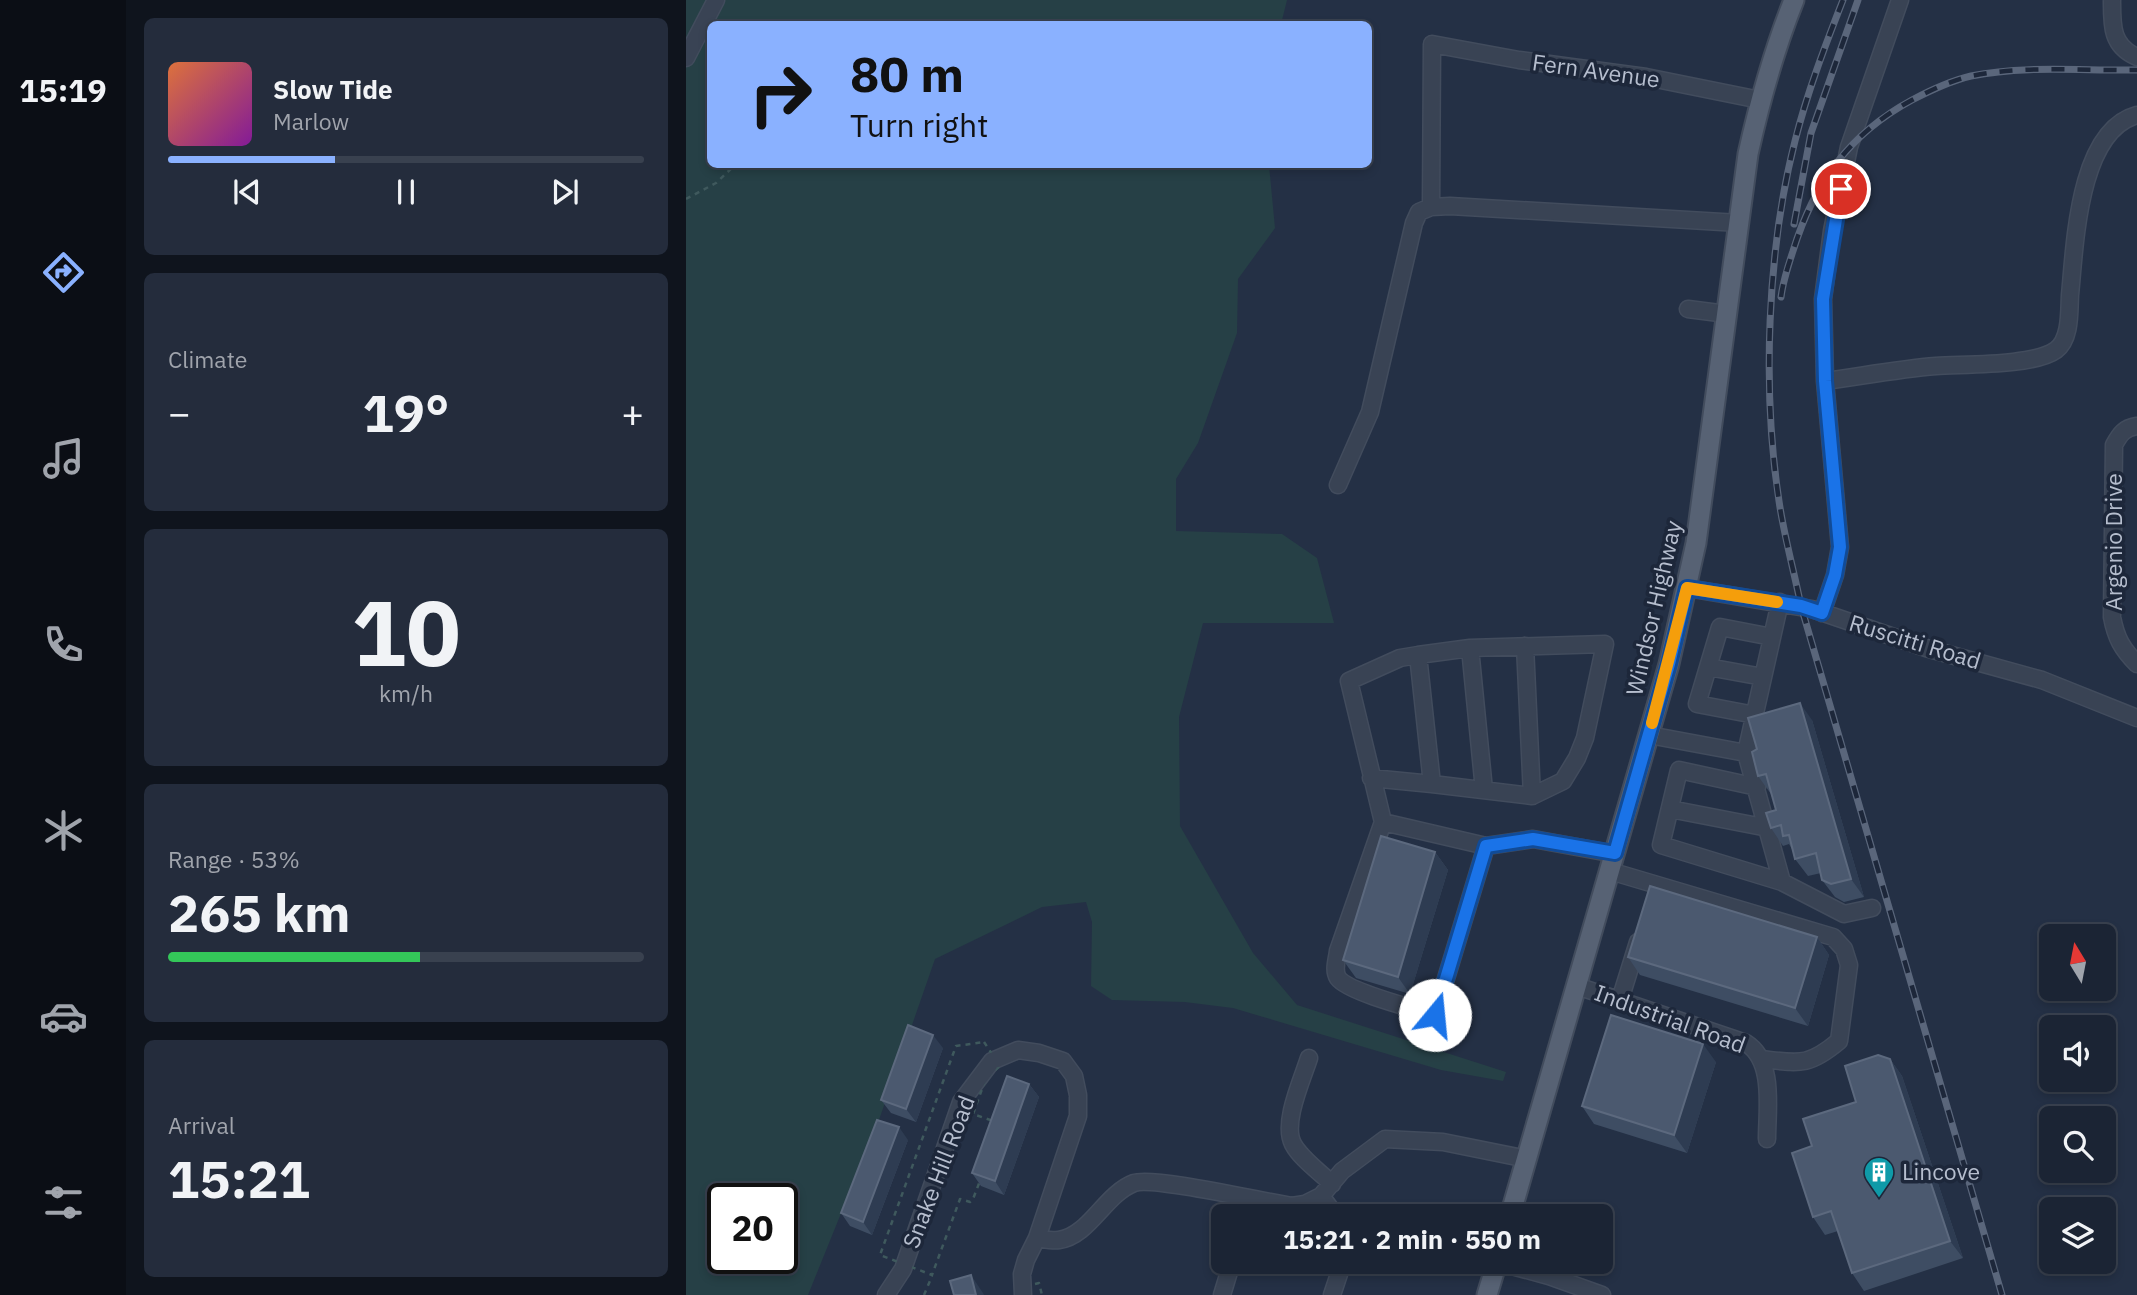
<!DOCTYPE html>
<html lang="en">
<head>
<meta charset="utf-8">
<style>
	:root { --surface:#1b2434; --page:#242c3c; --text:#f1f3f6; --muted:#a0a4ac; --line:#39414f; --accent:#8ab1ff }
	body { margin:0; font-family:"IBM Plex Sans",sans-serif; background:var(--page); color:var(--text); height:100vh; display:flex; flex-direction:column; font-size:26px; white-space:nowrap }
	* { box-sizing:border-box; margin:0 }
	p { font-size:23px; color:var(--muted) }
	.icon { flex:none; width:38px; height:38px; fill:none; stroke:currentColor; stroke-width:2; stroke-linecap:round; stroke-linejoin:round }
	.map { position:relative; flex:1; overflow:hidden }
	.panel { display:flex; flex-direction:column; gap:18px; padding:18px; background:#0f141d; width:560px }
	.panel>* { flex:none }
	.top-card { position:absolute; left:21px; top:21px; width:665px; height:147px; border-radius:10px; box-shadow:0 4px 10px #0003,0 0 0 2px var(--line); background:#8ab1ff; color:#111; overflow:hidden }
	.needle { width:46px; rotate:350deg }
	.buttons { position:absolute; left:1353px; top:924px; display:grid; gap:14px }
	.buttons a { display:grid; place-items:center; width:77px; height:77px; border-radius:10px; background:var(--surface); box-shadow:0 4px 10px #0003,0 0 0 2px var(--line); font-size:35px }
	.speed { position:absolute; left:21px; top:1183px; display:flex; gap:14px; font-size:35px; font-weight:700; text-align:center }
	.speed>* { display:grid; place-content:center; width:91px; height:91px; border-radius:50%; background:var(--surface); box-shadow:0 4px 10px #0003,0 0 0 2px var(--line); line-height:1 }
	.speed .limit { border:4px solid #111; border-radius:10px; background:#fff; color:#111 }
	.pin { position:absolute; display:grid; place-items:center; width:60px; height:60px; color:#fff; margin:-30px; border:4px solid #fff; border-radius:50%; box-shadow:0 2px 7px #0007 }
	.me { position:absolute; width:77px; margin:-38px; rotate:17deg; stroke-linejoin:round; filter:drop-shadow(0 0 5px #0008) }
	.turn { display:flex; align-items:center; gap:24px; height:147px; padding:0 28px; font-size:32px }
	.turn .icon { width:91px; height:91px; stroke-width:2.5 }
	.turn b { display:block; font-size:49px; line-height:60px }
	.big { font-size:52px; font-weight:700; line-height:1.1 }
	.panel .widget { flex:1; display:flex; flex-direction:column; justify-content:center; gap:10px; min-width:0; padding:0 24px; border-radius:10px; background:var(--page) }
	.panel .dial { align-items:center; gap:0 }
	.dial b { font-size:91px; line-height:1 }
	.song { display:flex; align-items:center; gap:21px }
	.cover { width:84px; height:84px; border-radius:10px; background:linear-gradient(135deg,hsl(20 70% 55%),hsl(290 70% 35%)) }
	.played { height:7px; border-radius:4px; background:linear-gradient(90deg,var(--accent) 35%,var(--line) 35%) }
	.keys { display:flex; justify-content:space-around; direction:ltr }
	.heat { display:flex; justify-content:space-between; align-items:center; font-size:38px; direction:ltr }
	.charge { height:10px; border-radius:5px; background:linear-gradient(90deg,#34c759 53%,var(--line) 0) }
	.trip { position:absolute; left:525px; top:1204px; width:402px; height:70px; border-radius:10px; background:var(--surface); box-shadow:0 4px 10px #0003,0 0 0 2px var(--line); font-weight:700; line-height:70px; text-align:center }
	main { display:flex; flex:1; min-height:0 }
	.dock { display:flex; flex-direction:column; width:126px; justify-content:space-around; align-items:center; background:#0b0e15; color:var(--muted) }
	.dock .icon { width:49px; height:49px }
	.dock .active { color:var(--accent) }
	.dock b { font-size:32px; color:var(--text) }
	.map>svg:first-child { display:block }
	.green { fill:#264046; fill-rule:evenodd }
	.lines { fill:none; stroke-linecap:round; stroke-linejoin:round }
	.minor-casing { stroke:#424c5d; stroke-width:19 }
	.major-casing { stroke:#424c5d; stroke-width:23 }
	.path { stroke:#3f595d; stroke-width:2.5; stroke-dasharray:5 5; stroke-linecap:butt }
	.minor { stroke:#394354; stroke-width:16 }
	.major { stroke:#576274; stroke-width:19 }
	.rail-casing { stroke:#5a667b; stroke-width:7 }
	.rail { stroke:#1d273a; stroke-width:4.5; stroke-dasharray:13; stroke-linecap:butt }
	.wall { fill:#3e4d63 }
	.shaded-wall { fill:#2e3c52 }
	.building { fill:#4b596f; stroke:#5c697e; stroke-width:2 }
	.route-casing { stroke:#114b97; stroke-width:18 }
	.route { stroke:#1a73e8; stroke-width:12 }
	.slow { stroke:#f59e0b; stroke-width:12 }
	.labels { text-anchor:middle; stroke-width:7; stroke-linejoin:round; paint-order:stroke }
	.street-label { font-size:23px; fill:#b6bece; stroke:#1d273a }
	.poi-label { font-size:23px; fill:#b6bece; stroke:#1d273a; text-anchor:start }
</style>
</head>
<body>
<main>
<nav class="dock">
<b>15:19</b>
<svg class="icon active" aria-label="directions" viewBox="0 0 24 24"><path d="M12 3l9 9-9 9-9-9zM9 14v-3h6M13 9l2 2-2 2"/></svg>
<svg class="icon" aria-label="music" viewBox="0 0 24 24"><path d="M9 18V5l10-2v13"/><circle cx="6" cy="18" r="3"/><circle cx="16" cy="16" r="3"/></svg>
<svg class="icon" aria-label="phone" viewBox="0 0 24 24"><path d="M5 4h4l2 5-3 2q2 4 5 5l2-3 5 2v4C11 20 4 13 5 4z"/></svg>
<svg class="icon" aria-label="climate" viewBox="0 0 24 24"><path d="M12 3v18M4 7l16 10M4 17L20 7"/></svg>
<svg class="icon" aria-label="car" viewBox="0 0 24 24"><path d="M5 17H2v-5l4-1 3-4h7l3 4 3 1v5h-3M9 17h6M6 11h13"/><circle cx="7" cy="17" r="2"/><circle cx="17" cy="17" r="2"/></svg>
<svg class="icon" aria-label="filters" viewBox="0 0 24 24"><path d="M4 7h16M4 17h16"/><circle cx="9" cy="7" r="2"/><circle cx="15" cy="17" r="2"/></svg>
</nav>
<section class="panel">
<div class="widget">
<div class="song"><i class="cover"></i><div><b>Slow Tide</b><p>Marlow</p></div></div>
<div class="played"></div>
<div class="keys"><svg class="icon" aria-label="previous" viewBox="0 0 24 24"><path d="M18 5L8 12l10 7zM5 5v14"/></svg><svg class="icon" aria-label="pause" viewBox="0 0 24 24"><path d="M8 5v14M16 5v14"/></svg><svg class="icon" aria-label="next" viewBox="0 0 24 24"><path d="M6 5l10 7-10 7zM19 5v14"/></svg></div>
</div>
<div class="widget"><p>Climate</p>
<div class="heat"><a>−</a><b class="big">19°</b><a>+</a></div>
</div>
<div class="widget dial"><b>10</b><p>km/h</p></div>
<div class="widget"><p>Range · 53%</p><b class="big">265 km</b><div class="charge"></div></div>
<div class="widget"><p>Arrival</p><b class="big">15:21</b></div>
</section>
<div class="map">
<svg width="1451" height="1295" viewBox="0 0 1451 1295">
	<rect width="100%" height="100%" fill="#243045"/>
	<path class="green" d="M0 0H601L595 24H24V164L583 165 589 228 552 279 551 333 512 443 490 479V531L596 534 631 558 648 623H517L493 717 494 826 567 953 611 1005 820 1072 817 1081 755 1070 547 1008 499 1002 426 1000 405 986 406 922 400 902 356 907 249 959 194 1117 122 1295H0ZM37 1199H96V1258H37Z"/>
	<g class="lines">
		<g class="minor-casing">
			<path id="minor" d="M1426 0C1426 25 1425 46 1451 57
				M0 58 30 0
				M745 207 746 44 833 60 960 77 1074 100
				M1002 309 1041 314
				M1139 381C1176 376 1213 369 1250 366 1279 364 1348 366 1370 350 1385 339 1383 311 1384 295 1389 245 1392 131 1451 115
				M1451 426C1438 428 1434 434 1428 445L1426 617C1430 638 1436 649 1451 664
				M652 485 684 412 728 223 733 212 745 207 764 206 1053 223
				M1001 588 1126 609 1240 648 1356 680 1451 718
				M1136 613 1149 575 1154 547 1139 381 1137 299 1146 231 1163 147 1214 0
				M839 646 846 796
				M784 648 798 790
				M732 655 746 784 846 796 877 781 891 758 899 738 919 644 784 648 732 655 714 658 663 681 697 822 800 846 847 839 929 854
				M1022 667 1077 677
				M1069 715 1011 704 1034 627 1086 637
				M963 735 1060 753 1094 602
				M1060 753 1096 882 975 845 993 770 1071 787
				M685 778 746 784
				M984 809 1082 828
				M697 822 652 951C651 960 647 970 652 978 662 992 729 1009 749 1015L800 846
				M924 871 1147 937 1158 949 1163 965 1153 1041C1122 1067 1113 1063 1075 1059
				M1096 882 1158 914 1186 908
				M891 986 1060 1043C1089 1061 1081 1109 1081 1139
				M934 1000 952 942
				M623 1058C616 1080 596 1123 607 1144 615 1159 634 1172 646 1184
				M635 1196 650 1216
				M559 1216 565 1199
				M351 1238C358 1239 366 1241 373 1240 403 1236 419 1194 448 1183 468 1176 578 1202 606 1206L619 1204 635 1196 656 1171 699 1139 757 1142 841 1159
				M811 1262 863 1276 916 1295
				M200 1295 217 1269 275 1102 306 1061 332 1050 353 1053 377 1061 388 1076 392 1095V1116L351 1238 340 1260 336 1274 337 1295
				M536 1295 546 1262
				M646 1295 657 1262"/>
		</g>
		<g class="major-casing">
			<path id="major" d="M824 1216 983 664 1010 543 1062 154C1074 100 1088 50 1108 0
				M801 1295 811 1262"/>
		</g>
		<path class="path" d="M0 199 30 183 50 164
			M298 1042 314 1066 300 1078 287 1114 316 1124 287 1199 284 1202 274 1199 246 1275 194 1255 270 1046Z
			M349 1284 353 1283 356 1295
			M238 1295 246 1276"/>
		<use href="#minor" class="minor"/>
		<use href="#major" class="major"/>
		<g class="rail-casing">
			<path id="rail" d="M1157 0C1139 46 1121 93 1109 141 1081 250 1076 390 1093 501 1098 536 1108 571 1115 606L1316 1295
				M1108 224 1125 133 1172 0
				M1095 297C1097 281 1102 266 1107 251 1128 183 1163 134 1226 100 1245 90 1264 81 1285 76 1339 65 1397 71 1451 70"/>
		</g>
		<use href="#rail" class="rail"/>
	</g>
	<path class="wall" d="M1126 720 1178 897 1158 902 1149 897 1136 880 1135 873 1122 876 1109 859 1107 851 1103 844 1097 846 1085 828 1090 810 1085 794 1072 776Z
		M749 852 762 870 724 994 670 978 657 960Z
		M1131 937 1143 955 1122 1026 954 975 942 957Z
		M257 1048 230 1122 205 1113 195 1100Z
		M1204 1059 1216 1076 1277 1258 1178 1291 1166 1273 1152 1231 1139 1235 1127 1217 1126 1146 1170 1102Z
		M1030 1062 1001 1153 908 1124 896 1106Z
		M343 1084 353 1097 318 1195 295 1186 286 1173Z
		M222 1140 186 1235 164 1226 155 1213Z"/>
	<path class="shaded-wall" d="M1114 703 1126 720 1178 897 1165 879Z
		M749 852 762 870 724 994 712 977Z
		M1131 937 1143 955 1122 1026 1109 1008Z
		M247 1035 257 1048 230 1122 220 1109Z
		M1017 1044 1030 1062 1001 1153 988 1135Z
		M1204 1059 1216 1076 1277 1258 1264 1241Z
		M343 1084 353 1097 318 1195 309 1181Z
		M213 1127 222 1140 186 1235 177 1222Z
		M285 1275 297 1293 298 1295H290Z"/>
	<path class="building" d="M1114 703 1165 879 1145 884 1136 880 1130 853 1109 859 1103 835 1097 836 1095 825 1085 828 1080 813 1090 810 1080 774 1072 776 1066 752 1071 749 1062 718Z
		M695 836 749 852 712 977 657 960Z
		M964 886 1131 937 1109 1008 942 957Z
		M925 1015 1017 1044 988 1135 896 1106Z
		M222 1025 247 1035 220 1109 195 1100Z
		M1192 1055 1204 1059 1264 1241 1166 1273 1145 1211 1127 1217 1106 1153 1126 1146 1117 1119 1170 1102 1159 1066Z
		M321 1076 343 1084 309 1181 286 1173Z
		M191 1120 213 1127 177 1222 155 1213Z
		M285 1275 290 1295H268L264 1281Z"/>
	<g class="lines">
		<g class="route-casing">
			<path id="route" d="M749 1015 800 846 847 839 929 853 983 664 1001 588 1115 606 1136 613 1149 575 1154 547 1139 381 1137 299 1155 189"/>
		</g>
		<use href="#route" class="route"/>
		<path class="slow" d="M966 723 1001 588 1091 602"/>
	</g>
	<defs>
		<g id="building-pin" transform="scale(1.575)"><path d="M0 17L-7.5 6A9.5 9.5 0 1 1 7.5 6Z" fill="#0f9aa8" stroke="#1d273a"/><path d="M-4-6H4V6H1V3H-1V6H-4ZM-2.5-4.3h1.7v1.8h-1.7ZM.8-4.3h1.7v1.8H.8ZM-2.5-1h1.7V.8h-1.7ZM.8-1h1.7V.8H.8Z" fill="#fff"/></g>
	</defs>
	<g fill-rule="evenodd">
		<use href="#building-pin" x="1193" y="1172"/>
	</g>
	<g class="labels">
		<g class="street-label">
			<text transform="translate(910 71) rotate(8)" y="8">Fern Avenue</text>
			<text transform="translate(1428 542) rotate(-90)" y="8">Argenio Drive</text>
			<text transform="translate(968 608) rotate(-77)" y="8">Windsor Highway</text>
			<text transform="translate(1229 642) rotate(17)" y="8">Ruscitti Road</text>
			<text transform="translate(984 1019) rotate(20)" y="8">Industrial Road</text>
			<text transform="translate(253 1172) rotate(-69)" y="8">Snake Hill Road</text>
		</g>
		<g class="poi-label">
			<text x="1216" y="1180">Lincove</text>
		</g>
	</g>
</svg>
<div class="buttons">
<a><svg class="needle" viewBox="-14 -14 28 28"><path d="M0-13l5 13h-10z" fill="#e53935"/><path d="M0 13l5-13h-10z" fill="#a0a4ac"/></svg></a>
<a><svg class="icon" aria-label="sound" viewBox="0 0 24 24"><path d="M4 9h4l5-4v14l-5-4H4zM17 9q2 3 0 6"/></svg></a>
<a><svg class="icon" aria-label="search" viewBox="0 0 24 24"><circle cx="10" cy="10" r="6"/><path d="M15 15l6 6"/></svg></a>
<a><svg class="icon" aria-label="layers" viewBox="0 0 24 24"><path d="M12 4l9 5-9 5-9-5zM3 14l9 5 9-5"/></svg></a>
</div>
<div class="speed"><div class="limit">20</div></div>
<div class="pin" style="left:1155px;top:189px;background:#d93025"><svg class="icon" aria-label="arrive" viewBox="0 0 24 24"><path d="M6 21V4h12l-3 4 3 4H6"/></svg></div>
<svg class="me" style="left:749px;top:1015px" viewBox="-20 -20 40 40"><circle r="19" fill="#fff"/><path d="M0-13L10 11 0 6-10 11z" fill="#1a73e8"/></svg>
<div class="trip">15:21 · 2 min · 550 m</div>
<div class="top-card">
<div class="turn"><svg class="icon" aria-label="right" viewBox="0 0 24 24"><path d="M7 20v-9h11M14 6l5 5-5 5"/></svg><div><b>80 m</b>Turn right</div></div>
</div>
</div>
</main>
</body>
</html>
